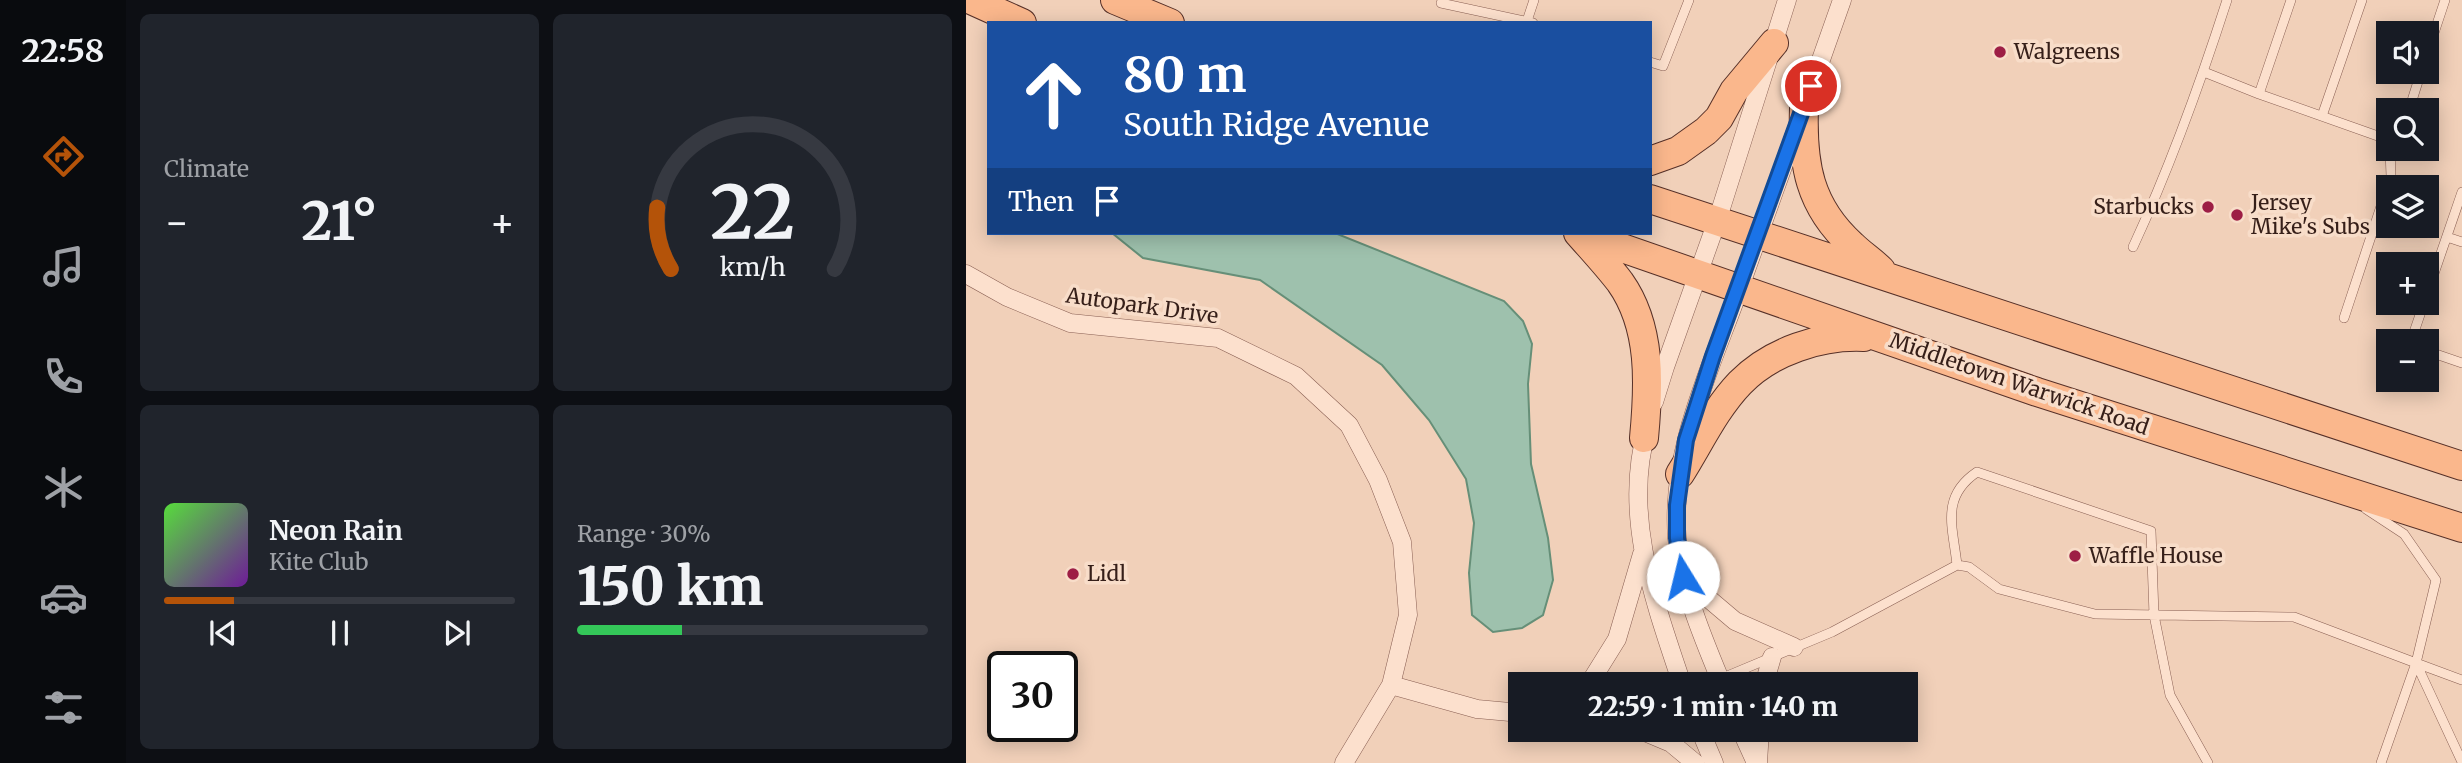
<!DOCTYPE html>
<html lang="en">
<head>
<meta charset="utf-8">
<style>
	:root { --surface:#171b24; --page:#20242c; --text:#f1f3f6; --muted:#9ea1a6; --line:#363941; --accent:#b45309 }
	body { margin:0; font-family:Merriweather,serif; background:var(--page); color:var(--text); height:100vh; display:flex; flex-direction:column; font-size:26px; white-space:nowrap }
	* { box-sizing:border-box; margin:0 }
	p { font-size:23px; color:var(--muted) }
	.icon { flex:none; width:38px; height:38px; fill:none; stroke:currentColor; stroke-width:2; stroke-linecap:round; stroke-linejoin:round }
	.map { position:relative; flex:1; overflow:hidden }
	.details { display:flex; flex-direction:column; gap:14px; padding:14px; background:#0d0f14; width:840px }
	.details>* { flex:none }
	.top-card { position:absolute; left:21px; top:21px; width:665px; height:214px; border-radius:0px; box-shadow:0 4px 18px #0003; background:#1a4fa0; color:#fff; overflow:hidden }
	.tools { position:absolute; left:1410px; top:21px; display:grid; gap:14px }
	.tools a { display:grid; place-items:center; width:63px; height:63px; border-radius:0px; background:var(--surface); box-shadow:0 4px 18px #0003; font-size:35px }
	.speed { position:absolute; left:21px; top:651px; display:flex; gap:14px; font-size:35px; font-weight:700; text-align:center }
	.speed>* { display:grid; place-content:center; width:91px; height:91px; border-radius:50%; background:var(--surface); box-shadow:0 4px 18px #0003; line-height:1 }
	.speed .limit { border:4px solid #111; border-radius:10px; background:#fff; color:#111 }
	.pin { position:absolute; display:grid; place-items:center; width:60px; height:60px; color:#fff; margin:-30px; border:4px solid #fff; border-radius:50%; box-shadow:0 2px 7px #0007 }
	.me { position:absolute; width:77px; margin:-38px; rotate:351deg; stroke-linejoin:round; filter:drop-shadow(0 0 5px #0008) }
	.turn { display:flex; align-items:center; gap:24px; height:147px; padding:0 21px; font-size:32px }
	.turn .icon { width:91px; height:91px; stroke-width:2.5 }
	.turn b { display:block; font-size:49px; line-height:60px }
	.then { display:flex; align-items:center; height:66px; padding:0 21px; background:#0003; gap:14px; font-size:26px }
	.big { font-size:52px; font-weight:800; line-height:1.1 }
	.details .card { flex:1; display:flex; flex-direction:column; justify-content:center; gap:10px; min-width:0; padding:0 24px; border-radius:10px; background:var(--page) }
	.details .dial { align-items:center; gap:0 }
	.dial svg { height:182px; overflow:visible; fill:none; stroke:var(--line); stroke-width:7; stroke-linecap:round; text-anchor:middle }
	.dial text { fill:var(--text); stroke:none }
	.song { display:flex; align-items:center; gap:21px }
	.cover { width:84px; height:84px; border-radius:10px; background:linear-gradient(135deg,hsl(110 70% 55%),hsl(280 70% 35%)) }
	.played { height:7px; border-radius:4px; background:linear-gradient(90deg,var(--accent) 20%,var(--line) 20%) }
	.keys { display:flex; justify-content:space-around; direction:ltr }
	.heat { display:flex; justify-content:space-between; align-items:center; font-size:38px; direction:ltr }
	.charge { height:10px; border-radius:5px; background:linear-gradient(90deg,#34c759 30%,var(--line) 0) }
	.details .tiles { flex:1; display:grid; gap:14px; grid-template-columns:repeat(2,1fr) }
	.trip { position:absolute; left:542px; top:672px; width:410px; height:70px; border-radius:0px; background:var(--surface); box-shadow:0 4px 18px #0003; font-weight:800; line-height:70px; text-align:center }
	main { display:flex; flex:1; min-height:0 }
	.tabs { display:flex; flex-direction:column; width:126px; justify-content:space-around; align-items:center; background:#090b0e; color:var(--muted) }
	.tabs .icon { width:49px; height:49px }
	.tabs .active { color:var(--accent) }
	.tabs b { font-size:32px; color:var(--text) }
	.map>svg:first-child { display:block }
	.water { fill:#9ec1ad; stroke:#668f78; stroke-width:2 }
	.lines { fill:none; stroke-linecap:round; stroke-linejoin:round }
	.service-casing { stroke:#895f53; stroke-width:10 }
	.minor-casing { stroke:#895f53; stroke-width:19 }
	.primary-casing { stroke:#563028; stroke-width:30 }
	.service { stroke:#fce0cd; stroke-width:9 }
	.minor { stroke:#fce0cd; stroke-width:18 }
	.primary { stroke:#fab78c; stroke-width:28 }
	.route-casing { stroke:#114b97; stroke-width:18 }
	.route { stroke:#1a73e8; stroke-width:12 }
	.poi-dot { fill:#9d1e45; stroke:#f8ddc9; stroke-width:2.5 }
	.labels { text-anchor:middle; stroke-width:7; stroke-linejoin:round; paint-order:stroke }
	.poi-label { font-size:21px; fill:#361f19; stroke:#f8ddc9; text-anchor:start }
	.street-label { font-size:21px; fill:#361f19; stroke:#f8ddc9 }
</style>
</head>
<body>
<main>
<nav class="tabs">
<b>22:58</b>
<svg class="icon active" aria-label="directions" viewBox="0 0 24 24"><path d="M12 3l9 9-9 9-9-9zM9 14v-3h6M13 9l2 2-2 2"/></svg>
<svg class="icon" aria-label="music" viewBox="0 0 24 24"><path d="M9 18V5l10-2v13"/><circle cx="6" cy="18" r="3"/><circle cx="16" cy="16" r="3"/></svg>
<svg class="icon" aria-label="phone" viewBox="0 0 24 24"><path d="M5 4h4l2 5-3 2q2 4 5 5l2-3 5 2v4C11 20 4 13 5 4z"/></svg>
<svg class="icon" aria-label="climate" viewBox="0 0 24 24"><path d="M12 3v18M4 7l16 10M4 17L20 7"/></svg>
<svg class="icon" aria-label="car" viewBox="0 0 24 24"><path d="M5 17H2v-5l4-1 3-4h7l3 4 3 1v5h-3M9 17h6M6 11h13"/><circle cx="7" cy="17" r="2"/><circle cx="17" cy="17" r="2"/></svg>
<svg class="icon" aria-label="filters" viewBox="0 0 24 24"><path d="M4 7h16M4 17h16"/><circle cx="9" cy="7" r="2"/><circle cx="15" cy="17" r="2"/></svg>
</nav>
<section class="details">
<div class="tiles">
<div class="card"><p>Climate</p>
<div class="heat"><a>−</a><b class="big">21°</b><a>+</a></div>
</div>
<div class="card dial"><svg viewBox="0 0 100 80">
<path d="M14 69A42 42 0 1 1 86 69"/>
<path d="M14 69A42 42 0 0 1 8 42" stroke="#b45309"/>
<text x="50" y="56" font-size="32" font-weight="700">22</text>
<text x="50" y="72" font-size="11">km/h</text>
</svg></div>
<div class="card">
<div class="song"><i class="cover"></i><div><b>Neon Rain</b><p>Kite Club</p></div></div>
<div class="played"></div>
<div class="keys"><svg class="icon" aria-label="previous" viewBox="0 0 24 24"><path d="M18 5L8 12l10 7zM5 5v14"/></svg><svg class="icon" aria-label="pause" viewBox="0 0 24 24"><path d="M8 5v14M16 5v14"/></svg><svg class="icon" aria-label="next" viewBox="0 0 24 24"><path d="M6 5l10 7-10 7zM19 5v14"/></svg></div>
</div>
<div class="card"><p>Range · 30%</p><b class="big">150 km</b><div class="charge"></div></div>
</div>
</section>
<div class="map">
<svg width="1496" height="763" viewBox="0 0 1496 763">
	<rect width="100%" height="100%" fill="#f1d0b9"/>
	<path class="water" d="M146 233H369L538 301 557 321 566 344 562 384 565 464 582 538 587 580 577 615 556 628 527 632 506 615 503 573 508 523 500 479 463 420 416 365 294 280 177 258Z"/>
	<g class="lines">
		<g class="service-casing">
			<path id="service" d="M1325 0 1293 94 1423 140
				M475 3 567 23
				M561 21 568 0
				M1461 54 1479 0
				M684 62 697 66 723 0
				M1238 72 1293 94
				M1443 110 1455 72
				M1356 116 1396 0
				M1481 237 1496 242
				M1167 247C1204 167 1234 84 1261 0
				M1461 294 1496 192
				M1378 318 1425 176 1424 149
				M1445 341 1458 303
				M1461 351 1496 363
				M1400 509 1438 534 1470 580 1450 663 1496 762
				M991 565C987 527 974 497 1011 472L1185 531 1188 615 1204 695 1242 763
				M1450 663 1496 680
				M754 679 866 632 991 565 1003 567 1033 589 1129 614 1328 617 1450 663 1415 763"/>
		</g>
		<g class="minor-casing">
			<path id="minor" d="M0 274 41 297 104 323 252 338 330 376 383 425 412 480 436 542 442 615 425 685 378 763
				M688 402 699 367 751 221 821 0
				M681 429C656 515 689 603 716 684
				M717 577 769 621 828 647
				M623 684 651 639 676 554
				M756 684C737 638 716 589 711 538 704 449 746 366 775 284 809 189 843 95 876 0
				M798 684 806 657
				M425 685 511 709 555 713
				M674 730 705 743 729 763
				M734 730 748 763
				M775 730 790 763
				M792 763 794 730"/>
		</g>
		<g class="primary-casing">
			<path id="primary" d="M5 0 56 23
				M149 0 204 23
				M838 108C836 164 843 206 886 245 895 254 906 261 915 270
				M684 161 712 151 740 131 753 118 768 91 808 43
				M684 199 1496 466
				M612 233C626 249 641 265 654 282 686 327 683 385 678 438
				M613 233 1071 392 1496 528
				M714 474C733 444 749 409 774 383 805 351 855 335 898 337"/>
		</g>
		<use href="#service" class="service"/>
		<use href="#minor" class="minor"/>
		<use href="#primary" class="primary"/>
	</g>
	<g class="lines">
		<g class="route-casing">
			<path id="route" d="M717 577 711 538V505L720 440 747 356 845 86"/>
		</g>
		<use href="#route" class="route"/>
	</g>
	<g class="poi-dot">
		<circle cx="1034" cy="52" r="7"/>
		<circle cx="1242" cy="207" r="7"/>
		<circle cx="1271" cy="215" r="7"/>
		<circle cx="1109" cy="556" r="7"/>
		<circle cx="107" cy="574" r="7"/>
	</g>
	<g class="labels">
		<g class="poi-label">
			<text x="1048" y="59">Walgreens</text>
			<text x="1285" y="210">Jersey<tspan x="1285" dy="24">Mike's Subs</tspan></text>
			<text x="1228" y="214" text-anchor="end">Starbucks</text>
			<text x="1123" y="563">Waffle House</text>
			<text x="121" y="581">Lidl</text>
		</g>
		<g class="street-label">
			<text transform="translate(176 306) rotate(8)" y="7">Autopark Drive</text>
			<text transform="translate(1053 384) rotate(19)" y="7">Middletown Warwick Road</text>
		</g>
	</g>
</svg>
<div class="tools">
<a><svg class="icon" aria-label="sound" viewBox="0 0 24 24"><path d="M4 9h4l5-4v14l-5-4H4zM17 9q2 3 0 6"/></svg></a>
<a><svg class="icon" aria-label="search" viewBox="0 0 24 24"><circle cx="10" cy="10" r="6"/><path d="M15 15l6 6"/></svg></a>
<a><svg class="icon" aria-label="layers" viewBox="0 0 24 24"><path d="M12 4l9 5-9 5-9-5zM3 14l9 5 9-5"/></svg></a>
<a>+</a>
<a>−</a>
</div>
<div class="speed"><div class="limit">30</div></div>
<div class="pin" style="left:845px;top:86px;background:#d93025"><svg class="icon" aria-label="arrive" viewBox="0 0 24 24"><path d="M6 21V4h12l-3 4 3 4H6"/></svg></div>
<svg class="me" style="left:717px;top:577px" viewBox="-20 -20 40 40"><circle r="19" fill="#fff"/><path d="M0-13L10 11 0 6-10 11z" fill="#1a73e8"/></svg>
<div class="trip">22:59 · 1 min · 140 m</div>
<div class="top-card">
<div class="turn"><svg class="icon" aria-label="ahead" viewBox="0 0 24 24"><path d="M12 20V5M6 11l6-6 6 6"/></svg><div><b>80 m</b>South Ridge Avenue</div></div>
<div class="then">Then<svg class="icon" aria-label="arrive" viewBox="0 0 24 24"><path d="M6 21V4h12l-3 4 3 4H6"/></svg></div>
</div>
</div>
</main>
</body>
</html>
